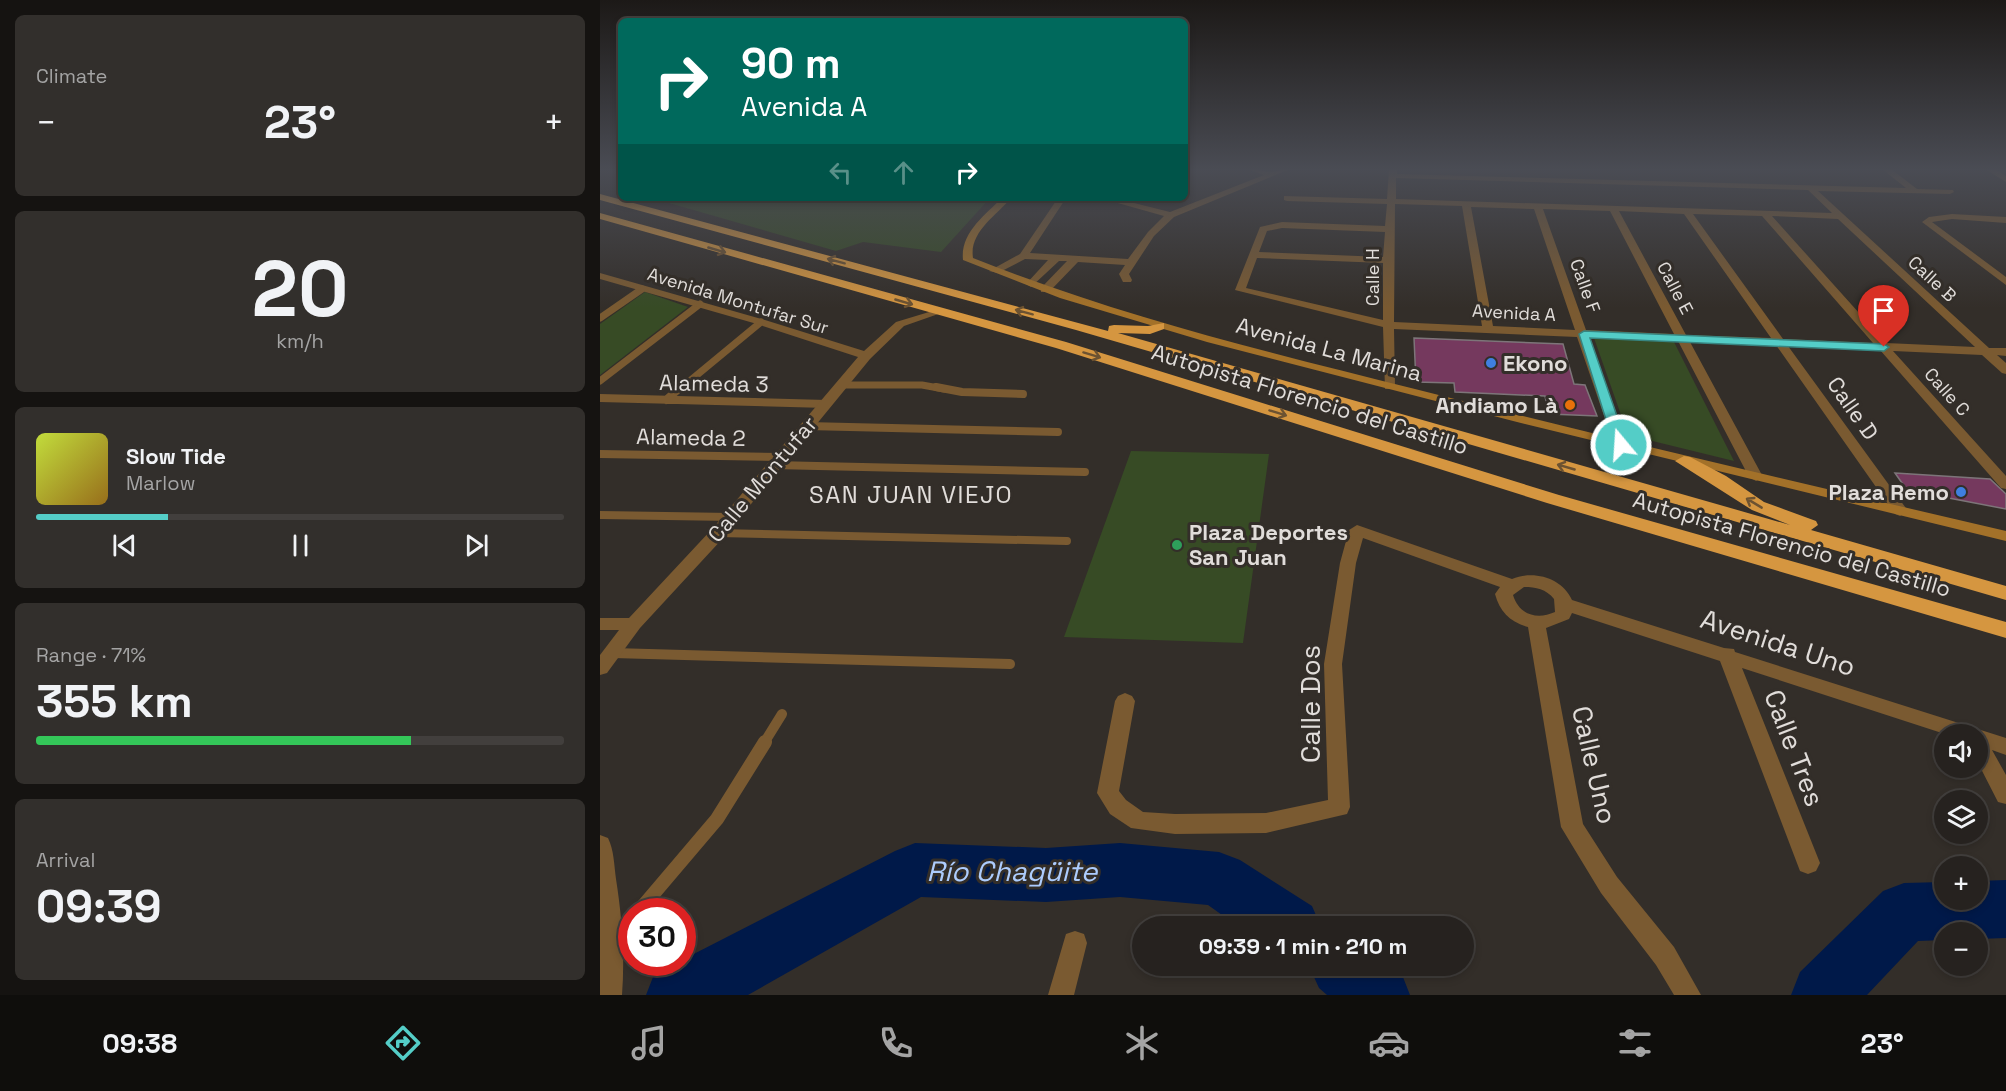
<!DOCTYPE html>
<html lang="en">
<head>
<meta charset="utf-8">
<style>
	:root { --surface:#26221f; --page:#322f2c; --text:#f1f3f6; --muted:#a4a4a4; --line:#423f3d; --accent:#54cdc7 }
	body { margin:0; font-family:"Space Grotesk",sans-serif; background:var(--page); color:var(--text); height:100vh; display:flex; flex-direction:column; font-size:22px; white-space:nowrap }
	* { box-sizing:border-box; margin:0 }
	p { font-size:20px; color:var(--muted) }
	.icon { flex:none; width:33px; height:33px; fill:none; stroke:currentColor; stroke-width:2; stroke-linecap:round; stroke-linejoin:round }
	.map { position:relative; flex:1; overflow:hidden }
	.sheet { display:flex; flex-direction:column; gap:15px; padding:15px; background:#151311; width:600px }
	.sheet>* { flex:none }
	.top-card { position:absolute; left:18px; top:18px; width:570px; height:183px; border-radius:9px; box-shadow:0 3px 9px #0003,0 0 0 2px var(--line); background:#00695c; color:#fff; overflow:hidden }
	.tools { position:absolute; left:1334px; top:724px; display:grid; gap:12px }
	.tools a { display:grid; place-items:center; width:54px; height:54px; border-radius:50%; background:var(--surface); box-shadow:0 3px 9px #0003,0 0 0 2px var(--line); font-size:30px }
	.speed { position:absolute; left:18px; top:898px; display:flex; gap:12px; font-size:30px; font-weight:700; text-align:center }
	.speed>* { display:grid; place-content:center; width:78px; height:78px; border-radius:50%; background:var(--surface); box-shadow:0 3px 9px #0003,0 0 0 2px var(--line); line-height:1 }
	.speed .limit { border:9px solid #d22; background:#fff; color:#111 }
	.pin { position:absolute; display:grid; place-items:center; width:51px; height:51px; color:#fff; margin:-62px -26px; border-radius:50% 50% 50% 0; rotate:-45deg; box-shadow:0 0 6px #0007 }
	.pin .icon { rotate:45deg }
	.me { position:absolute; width:66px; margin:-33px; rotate:342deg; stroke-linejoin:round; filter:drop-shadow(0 0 4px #0008) }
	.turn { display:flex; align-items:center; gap:21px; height:126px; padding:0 24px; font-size:27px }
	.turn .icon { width:78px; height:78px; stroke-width:2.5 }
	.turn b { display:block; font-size:42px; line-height:51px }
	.lanes { display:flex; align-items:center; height:57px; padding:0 24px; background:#0003; justify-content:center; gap:30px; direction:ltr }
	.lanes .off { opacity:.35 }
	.big { font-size:45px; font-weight:600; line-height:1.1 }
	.sheet .tile { flex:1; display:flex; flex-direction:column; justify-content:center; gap:9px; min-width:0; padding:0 21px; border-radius:9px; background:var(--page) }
	.sheet .dial { align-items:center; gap:0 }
	.dial b { font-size:78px; line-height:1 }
	.song { display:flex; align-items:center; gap:18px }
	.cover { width:72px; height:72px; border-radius:9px; background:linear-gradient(135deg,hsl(70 70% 55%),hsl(40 70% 35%)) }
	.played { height:6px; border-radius:3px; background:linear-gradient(90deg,var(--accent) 25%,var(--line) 25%) }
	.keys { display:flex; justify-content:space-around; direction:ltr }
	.heat { display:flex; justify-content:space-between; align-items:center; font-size:33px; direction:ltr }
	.charge { height:9px; border-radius:4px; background:linear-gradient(90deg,#34c759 71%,var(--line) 0) }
	.trip { position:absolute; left:532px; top:916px; width:342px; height:60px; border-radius:30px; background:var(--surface); box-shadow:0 3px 9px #0003,0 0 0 2px var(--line); font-weight:600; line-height:60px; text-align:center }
	.tab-bar { display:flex; height:96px; justify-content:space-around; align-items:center; background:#0f0e0c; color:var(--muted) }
	.tab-bar .icon { width:42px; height:42px }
	.tab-bar .active { color:var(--accent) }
	.tab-bar b { font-size:27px; color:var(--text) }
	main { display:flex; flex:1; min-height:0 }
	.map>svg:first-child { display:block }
	.green { fill:#374b25 }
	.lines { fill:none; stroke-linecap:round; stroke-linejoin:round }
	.river { fill:#001949; fill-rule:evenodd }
	.building { fill:#75395e; stroke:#7d7579; stroke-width:1.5 }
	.lane-far3 { stroke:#7a5a31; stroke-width:7 }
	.lane-far2 { stroke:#7a5a31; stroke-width:8 }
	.lane-far1 { stroke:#7a5a31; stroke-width:10 }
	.lane { stroke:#7a5a31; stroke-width:14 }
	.street { fill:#7a5a31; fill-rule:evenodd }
	.secondary { fill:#a37129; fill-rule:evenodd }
	.highway { fill:#d59640; fill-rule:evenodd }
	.oneway { stroke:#6c5231 }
	.route { fill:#54cdc7; stroke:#378581; stroke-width:1.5 }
	.shop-dot { fill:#3f7fe0; stroke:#332e29; stroke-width:2 }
	.food-dot { fill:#e8710a; stroke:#332e29; stroke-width:2 }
	.leisure-dot { fill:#2e9e5b; stroke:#332e29; stroke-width:2 }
	.labels { text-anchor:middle; stroke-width:6; stroke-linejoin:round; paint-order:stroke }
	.far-street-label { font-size:18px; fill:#e1ddda; stroke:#332e29 }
	.street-label { font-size:22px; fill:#e1ddda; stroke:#332e29 }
	.poi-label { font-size:22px; font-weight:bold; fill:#e1ddda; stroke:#332e29; text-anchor:start }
	.neighbourhood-label { font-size:24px; letter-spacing:1.5px; fill:#e1ddda; stroke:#332e29 }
	.near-street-label { font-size:27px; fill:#e1ddda; stroke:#332e29 }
	.near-water-label { font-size:28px; font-style:italic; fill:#adccfd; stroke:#332e29 }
</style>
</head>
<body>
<main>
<section class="sheet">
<div class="tile"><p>Climate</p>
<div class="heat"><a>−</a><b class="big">23°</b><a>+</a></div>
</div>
<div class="tile dial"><b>20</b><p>km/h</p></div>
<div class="tile">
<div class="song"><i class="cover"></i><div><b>Slow Tide</b><p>Marlow</p></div></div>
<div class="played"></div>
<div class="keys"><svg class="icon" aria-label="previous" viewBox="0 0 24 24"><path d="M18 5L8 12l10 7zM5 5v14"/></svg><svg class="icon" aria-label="pause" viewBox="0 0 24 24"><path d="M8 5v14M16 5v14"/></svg><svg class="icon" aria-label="next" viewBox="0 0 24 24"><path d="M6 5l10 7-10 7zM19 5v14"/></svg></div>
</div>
<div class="tile"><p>Range · 71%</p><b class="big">355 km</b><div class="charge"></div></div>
<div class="tile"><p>Arrival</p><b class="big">09:39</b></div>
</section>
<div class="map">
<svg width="1406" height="995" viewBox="0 0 1406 995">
	<rect width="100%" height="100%" fill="#332e29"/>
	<path class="green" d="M390 198 341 252 263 242 236 251 55 199Z
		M45 292 88 307 0 375V324Z
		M994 338 1074 342 1134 461 1028 435Z
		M531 451 669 454 643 643 464 637Z"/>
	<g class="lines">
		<path class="river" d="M315 843 446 848 520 843 619 852 640 860 712 906 721 927H639L608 905 520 897 446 902 321 897 148 995H46L55 972 82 963V960L295 851Z
			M1406 880V938L1377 939V933H1344V940L1318 941 1267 995H1191L1200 972 1283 891 1304 883 1344 882V900H1377V881Z
			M709 966H793L801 972 810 995H727L719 988Z"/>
	</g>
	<path class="building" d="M814 338 963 344 974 384 985 385 997 416 949 414 945 396 855 392 854 383 816 382Z
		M1295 473 1390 479 1406 494V509L1307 490Z"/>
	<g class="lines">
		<path class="lane-far3" d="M0 318 42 289
			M0 381 100 304
			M244 385H322L344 389
			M80 389 161 322"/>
		<path class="lane-far2" d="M336 387 362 392 423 394
			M0 398 227 404
			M66 400 81 387
			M207 426 458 432
			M0 454 181 457
			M173 465 485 472
			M0 515 132 517
			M118 533 467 541"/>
		<path class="lane-far1" d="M13 653 410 664
			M164 743 182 714"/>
		<path class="lane" d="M38 912 117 819 165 742
			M14 938 32 919"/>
		<path class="street" d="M647 169 671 172 690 169 574 217 554 236 529 274 532 280 531 282H523L519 274 525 265 478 262 449 292H441V288L467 261H459L431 287 426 284 448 260 425 259 398 273 389 271 420 254 458 198H466L430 253 528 259 548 232 564 216 500 198H514L570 212 664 175Z
			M789 169H797V174L1306 188 1282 169H1291L1317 189 1353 190 1354 192 1350 194 1218 191 1389 348H1406V356L1397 355 1406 363V374L1402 373 1382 355 1293 351 1406 476V489L1401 488 1280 350 1188 346 1308 511 1300 516 1295 514 1176 345 1090 342 1163 477 1156 481 1149 477 1078 341 989 337 1028 445 1021 449 1014 445 977 337 794 329 795 386 793 389H785L783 327 635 290 660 227 682 222 785 226 787 204 687 201 684 200V196L787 199ZM796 178 1208 190 1232 213 796 199ZM795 204 862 206 882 326 794 322ZM871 207 934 209 975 330 893 326ZM943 209 1010 211 1074 334 986 330ZM1019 211 1084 214 1171 338 1086 335ZM1093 214 1162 216 1273 343 1183 339ZM1172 216 1238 219 1375 347 1286 343ZM682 228 785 232 783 257 659 252 667 231ZM657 258 783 263V320L646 288Z
			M1385 169H1395L1406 176V182Z
			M1352 214 1406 217V223L1352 219 1332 222 1406 277V285L1322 222 1329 217Z
			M0 273 165 320 264 351 296 322 339 309 344 312 304 326 270 359 124 537 40 628 7 673 0 675V655L19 630H0V618H29L112 529 258 357 157 324 0 279Z
			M757 525 912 579C934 570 962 578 972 600L1124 648 1134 649 1135 652 1406 738V755L1392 750 1406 775V804L1398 802 1377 761V735H1348L1142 668 1220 863 1216 871 1208 874 1200 871 1120 661 972 613 969 619 946 628 983 824 1017 877 1074 947 1101 995H1074L1056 965 1001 893 961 827 928 627C910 622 900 612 895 594L900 587 763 538 756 563 742 664 750 807 747 814 666 833 575 834 531 828 510 814 497 793 515 701 518 696 525 693 532 696 535 701 519 791 526 800 543 812 575 814 666 813 728 800 724 664 740 563 749 530ZM924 587C936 587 946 589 954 599L955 612C937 620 919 615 913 595Z
			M0 835 8 838C14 850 14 865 16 879 22 917 25 956 22 995H0Z
			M475 931 484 934 487 943 474 995H448L466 934Z"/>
		<path class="secondary" d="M402 198H411C396 216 369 232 373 258 516 315 666 352 815 389 1012 439 1209 485 1406 531V541L917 422 607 342 460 298 363 260C360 233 385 215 402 198Z"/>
		<path class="highway" d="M0 194 508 331 509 326 514 325 548 326 564 323V329L550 334 518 333 1190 525 1152 510 1075 461 1084 456 1090 457 1126 476 1164 502 1216 521 1218 525 1211 530 1406 586V600L476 330 0 200Z
			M0 213 466 342 959 495 1406 622V638L947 503 456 348 0 219Z"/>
	</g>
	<defs><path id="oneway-shaft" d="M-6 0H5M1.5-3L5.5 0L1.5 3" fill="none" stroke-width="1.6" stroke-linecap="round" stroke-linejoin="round" transform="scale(1.5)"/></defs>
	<g class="oneway">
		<use href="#oneway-shaft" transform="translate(117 250) rotate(16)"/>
		<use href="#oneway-shaft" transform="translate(236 261) rotate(-165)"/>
		<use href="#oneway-shaft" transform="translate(304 302) rotate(16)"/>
		<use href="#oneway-shaft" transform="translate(424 312) rotate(-165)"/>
		<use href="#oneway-shaft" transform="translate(492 355) rotate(17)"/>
		<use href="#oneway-shaft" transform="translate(678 413) rotate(17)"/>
		<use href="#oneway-shaft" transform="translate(966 467) rotate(-164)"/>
		<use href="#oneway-shaft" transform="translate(1154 503) rotate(-149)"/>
	</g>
	<linearGradient id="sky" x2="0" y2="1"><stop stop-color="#1c1917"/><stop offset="0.55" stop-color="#4a4c54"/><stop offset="1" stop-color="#4a4c54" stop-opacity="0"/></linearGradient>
	<rect width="1406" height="308" fill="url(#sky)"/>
	<path class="route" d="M984 331 1284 344 1289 347 1284 351 990 338 1027 445 1021 449 1014 445 979 334Z"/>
	<g class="shop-dot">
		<circle cx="891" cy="363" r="6"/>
		<circle cx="1361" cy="492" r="6"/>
	</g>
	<circle class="food-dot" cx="970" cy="405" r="6"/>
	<circle class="leisure-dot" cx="577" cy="545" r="6"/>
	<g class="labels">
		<g class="far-street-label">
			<text transform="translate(773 277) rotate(-90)" y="6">Calle H</text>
			<text transform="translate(1332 279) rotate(43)" y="6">Calle B</text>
			<text transform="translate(985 286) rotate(70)" y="6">Calle F</text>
			<text transform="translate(1075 288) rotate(62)" y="6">Calle E</text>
			<text transform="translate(138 301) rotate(17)" y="6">Avenida Montufar Sur</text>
			<text transform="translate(914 313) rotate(3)" y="6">Avenida A</text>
			<text transform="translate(1347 392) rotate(48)" y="6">Calle C</text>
		</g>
		<g class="street-label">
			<text transform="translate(729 349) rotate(15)" y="8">Avenida La Marina</text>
			<text transform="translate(114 383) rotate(1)" y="8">Alameda 3</text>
			<text transform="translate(710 399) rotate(17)" y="8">Autopista Florencio del Castillo</text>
			<text transform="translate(1253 408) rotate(55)" y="8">Calle D</text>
			<text transform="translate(91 437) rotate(1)" y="8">Alameda 2</text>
			<text transform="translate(162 479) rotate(-50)" y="8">Calle Montufar</text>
			<text transform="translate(1192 544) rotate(16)" y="8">Autopista Florencio del Castillo</text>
		</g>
		<g class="poi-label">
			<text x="903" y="371">Ekono</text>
			<text x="958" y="413" text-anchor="end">Andiamo Là</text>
			<text x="1349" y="500" text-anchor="end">Plaza Remo</text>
			<text x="589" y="540">Plaza Deportes<tspan x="589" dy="25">San Juan</tspan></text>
		</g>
		<g class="neighbourhood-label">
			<text x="311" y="503">SAN JUAN VIEJO</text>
		</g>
		<g class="near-street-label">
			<text transform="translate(1178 643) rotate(18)" y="9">Avenida Uno</text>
			<text transform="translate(711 704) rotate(-90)" y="9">Calle Dos</text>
			<text transform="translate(1194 748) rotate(69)" y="9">Calle Tres</text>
			<text transform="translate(994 765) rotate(77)" y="9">Calle Uno</text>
		</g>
		<g class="near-water-label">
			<text x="412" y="881">Río Chagüite</text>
		</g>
	</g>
</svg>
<div class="tools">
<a><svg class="icon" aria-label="sound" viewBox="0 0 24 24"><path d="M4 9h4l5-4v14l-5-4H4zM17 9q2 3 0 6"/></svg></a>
<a><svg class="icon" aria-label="layers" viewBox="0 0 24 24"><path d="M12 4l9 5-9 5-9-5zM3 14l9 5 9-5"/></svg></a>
<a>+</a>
<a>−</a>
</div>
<div class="speed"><div class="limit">30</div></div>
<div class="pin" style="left:1284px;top:347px;background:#d93025"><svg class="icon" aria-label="arrive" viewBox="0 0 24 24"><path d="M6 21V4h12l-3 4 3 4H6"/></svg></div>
<svg class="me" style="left:1021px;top:445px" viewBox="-20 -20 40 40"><circle r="17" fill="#54cdc7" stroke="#fff" stroke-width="3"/><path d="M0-11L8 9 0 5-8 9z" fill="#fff"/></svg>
<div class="trip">09:39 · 1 min · 210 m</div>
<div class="top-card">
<div class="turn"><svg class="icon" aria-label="right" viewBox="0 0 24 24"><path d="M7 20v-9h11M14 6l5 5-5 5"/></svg><div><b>90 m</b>Avenida A</div></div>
<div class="lanes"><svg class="icon off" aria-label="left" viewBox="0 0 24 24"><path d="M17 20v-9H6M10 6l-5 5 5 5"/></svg><svg class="icon off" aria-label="ahead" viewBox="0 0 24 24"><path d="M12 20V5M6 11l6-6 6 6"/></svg><svg class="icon" aria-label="right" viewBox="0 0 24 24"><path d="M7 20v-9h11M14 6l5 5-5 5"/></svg></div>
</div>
</div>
</main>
<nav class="tab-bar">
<b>09:38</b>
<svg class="icon active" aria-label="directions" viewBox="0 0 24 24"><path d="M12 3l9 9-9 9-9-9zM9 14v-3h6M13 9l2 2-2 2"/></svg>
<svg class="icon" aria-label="music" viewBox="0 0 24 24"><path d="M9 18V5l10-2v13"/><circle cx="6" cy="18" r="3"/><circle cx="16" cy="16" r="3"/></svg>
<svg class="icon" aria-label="phone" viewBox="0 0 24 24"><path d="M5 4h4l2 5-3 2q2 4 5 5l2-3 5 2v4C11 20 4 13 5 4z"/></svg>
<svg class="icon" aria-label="climate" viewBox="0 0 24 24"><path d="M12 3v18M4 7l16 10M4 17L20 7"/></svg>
<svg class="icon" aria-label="car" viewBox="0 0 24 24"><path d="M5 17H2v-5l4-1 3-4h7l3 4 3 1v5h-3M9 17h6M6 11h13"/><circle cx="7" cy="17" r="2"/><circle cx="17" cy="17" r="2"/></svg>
<svg class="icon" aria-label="filters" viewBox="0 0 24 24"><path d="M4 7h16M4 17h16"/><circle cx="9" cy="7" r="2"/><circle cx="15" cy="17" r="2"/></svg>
<b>23°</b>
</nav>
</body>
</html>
